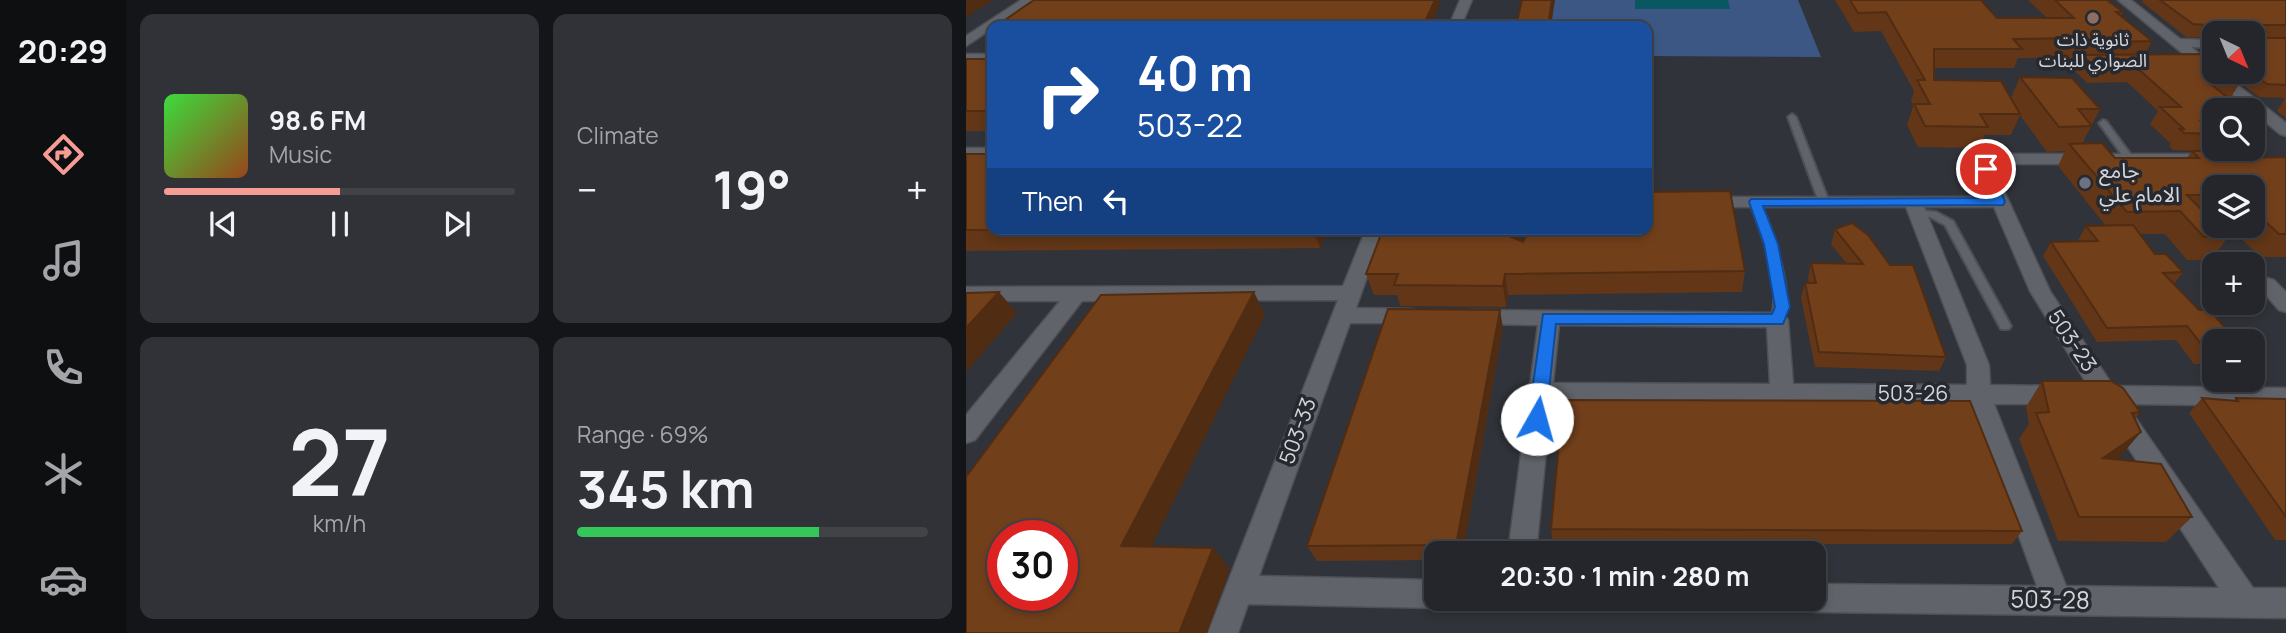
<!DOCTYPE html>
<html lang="en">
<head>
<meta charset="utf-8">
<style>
	:root { --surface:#24262b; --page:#303237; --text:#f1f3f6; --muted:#a3a5a9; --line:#414347; --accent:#f59c95 }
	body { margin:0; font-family:Manrope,"Noto Sans Arabic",sans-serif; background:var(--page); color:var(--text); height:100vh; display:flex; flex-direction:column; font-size:26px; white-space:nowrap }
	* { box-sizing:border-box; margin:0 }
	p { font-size:23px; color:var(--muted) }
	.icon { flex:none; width:38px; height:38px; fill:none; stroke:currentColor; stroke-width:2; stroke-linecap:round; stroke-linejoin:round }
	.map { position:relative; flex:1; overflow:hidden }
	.details { display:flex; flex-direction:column; gap:14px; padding:14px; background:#141518; width:840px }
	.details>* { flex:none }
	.top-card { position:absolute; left:21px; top:21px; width:665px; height:214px; border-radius:14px; box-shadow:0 4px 10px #0003,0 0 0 2px var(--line); background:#1a4fa0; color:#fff; overflow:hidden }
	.needle { width:46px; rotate:137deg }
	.tools { position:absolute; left:1236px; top:21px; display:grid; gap:14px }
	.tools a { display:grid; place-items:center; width:63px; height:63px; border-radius:14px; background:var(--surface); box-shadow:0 4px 10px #0003,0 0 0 2px var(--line); font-size:35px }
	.speed { position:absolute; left:21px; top:520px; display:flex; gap:14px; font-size:35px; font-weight:700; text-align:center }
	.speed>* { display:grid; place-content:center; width:91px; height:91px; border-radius:50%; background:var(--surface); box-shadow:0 4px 10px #0003,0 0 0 2px var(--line); line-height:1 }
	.speed .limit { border:10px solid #d22; background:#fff; color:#111 }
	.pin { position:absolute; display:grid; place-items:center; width:60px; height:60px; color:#fff; margin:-30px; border:4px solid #fff; border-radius:50%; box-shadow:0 2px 7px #0007 }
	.me { position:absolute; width:77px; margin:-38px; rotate:7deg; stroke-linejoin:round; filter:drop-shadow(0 0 5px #0008) }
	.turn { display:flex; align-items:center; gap:24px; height:147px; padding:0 35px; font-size:32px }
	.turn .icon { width:91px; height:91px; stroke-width:2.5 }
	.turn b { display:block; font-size:49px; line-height:60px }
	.then { display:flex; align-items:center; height:66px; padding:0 35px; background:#0003; gap:14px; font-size:26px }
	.big { font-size:52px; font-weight:700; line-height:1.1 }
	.details .widget { flex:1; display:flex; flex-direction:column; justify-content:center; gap:10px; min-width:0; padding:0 24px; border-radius:14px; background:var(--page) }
	.details .dial { align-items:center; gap:0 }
	.dial b { font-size:91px; line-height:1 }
	.song { display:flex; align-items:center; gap:21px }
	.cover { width:84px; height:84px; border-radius:10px; background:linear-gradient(135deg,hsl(120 70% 55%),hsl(20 70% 35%)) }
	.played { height:7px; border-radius:4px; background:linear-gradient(90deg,var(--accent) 50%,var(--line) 50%) }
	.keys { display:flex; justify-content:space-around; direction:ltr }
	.heat { display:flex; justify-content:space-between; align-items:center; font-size:38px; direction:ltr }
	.charge { height:10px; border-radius:5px; background:linear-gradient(90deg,#34c759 69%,var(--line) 0) }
	.details .tiles { flex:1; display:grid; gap:14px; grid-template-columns:repeat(2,1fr) }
	.trip { position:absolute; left:458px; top:541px; width:402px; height:70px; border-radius:14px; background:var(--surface); box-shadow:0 4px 10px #0003,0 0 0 2px var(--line); font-weight:700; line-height:70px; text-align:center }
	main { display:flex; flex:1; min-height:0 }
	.tab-bar { display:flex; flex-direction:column; width:126px; justify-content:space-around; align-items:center; background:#0e0f11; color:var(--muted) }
	.tab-bar .icon { width:49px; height:49px }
	.tab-bar .on { color:var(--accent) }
	.tab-bar b { font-size:32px; color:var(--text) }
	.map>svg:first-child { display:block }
	.green { fill:#3d5784 }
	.water { fill:#095861 }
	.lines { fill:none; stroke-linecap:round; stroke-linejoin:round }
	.lane-casing { stroke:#4d4f54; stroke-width:4 }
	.street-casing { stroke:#4d4f54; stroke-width:3 }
	.lane { fill:#60646a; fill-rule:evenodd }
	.street { fill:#60646a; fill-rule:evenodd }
	.wall { fill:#623617; fill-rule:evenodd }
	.shaded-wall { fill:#502c13 }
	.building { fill:#723f1b; stroke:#502c13; stroke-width:2; fill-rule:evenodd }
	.route { fill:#1a73e8; stroke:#114b97; stroke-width:2 }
	.education-dot { fill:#8d6e63; stroke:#26292f; stroke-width:2.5 }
	.worship-dot { fill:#6b7280; stroke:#26292f; stroke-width:2.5 }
	.labels { text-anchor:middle; stroke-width:7; stroke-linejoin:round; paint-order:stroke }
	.far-poi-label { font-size:18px; fill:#d4d6da; stroke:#26292f }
	.poi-label { font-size:21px; fill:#d4d6da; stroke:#26292f; text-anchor:start }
	.street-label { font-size:21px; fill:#d4d6da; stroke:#26292f }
	.near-street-label { font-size:24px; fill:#d4d6da; stroke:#26292f }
</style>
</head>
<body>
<main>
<nav class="tab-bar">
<b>20:29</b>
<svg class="icon on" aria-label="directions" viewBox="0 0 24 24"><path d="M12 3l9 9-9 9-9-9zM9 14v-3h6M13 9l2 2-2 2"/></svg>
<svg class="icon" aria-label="music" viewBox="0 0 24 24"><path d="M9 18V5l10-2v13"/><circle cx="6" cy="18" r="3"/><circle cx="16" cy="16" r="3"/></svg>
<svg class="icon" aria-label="phone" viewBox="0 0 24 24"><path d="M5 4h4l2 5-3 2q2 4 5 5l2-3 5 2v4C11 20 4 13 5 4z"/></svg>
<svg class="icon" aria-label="climate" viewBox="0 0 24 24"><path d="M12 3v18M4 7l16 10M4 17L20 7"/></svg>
<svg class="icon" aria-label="car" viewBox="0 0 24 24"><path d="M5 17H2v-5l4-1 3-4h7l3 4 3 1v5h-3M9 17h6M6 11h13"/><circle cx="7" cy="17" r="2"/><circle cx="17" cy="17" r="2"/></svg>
</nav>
<section class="details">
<div class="tiles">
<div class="widget">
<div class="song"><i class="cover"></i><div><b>98.6 FM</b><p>Music</p></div></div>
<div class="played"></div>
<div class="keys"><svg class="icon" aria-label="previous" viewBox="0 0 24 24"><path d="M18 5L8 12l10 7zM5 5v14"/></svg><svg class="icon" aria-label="pause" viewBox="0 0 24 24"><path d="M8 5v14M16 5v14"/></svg><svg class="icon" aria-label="next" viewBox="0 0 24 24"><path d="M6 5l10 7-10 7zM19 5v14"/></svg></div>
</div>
<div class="widget"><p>Climate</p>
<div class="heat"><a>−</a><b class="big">19°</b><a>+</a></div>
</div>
<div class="widget dial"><b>27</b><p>km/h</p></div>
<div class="widget"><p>Range · 69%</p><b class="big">345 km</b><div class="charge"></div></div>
</div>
</section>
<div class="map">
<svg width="1320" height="633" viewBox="0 0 1320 633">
	<rect width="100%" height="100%" fill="#303339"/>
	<path class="green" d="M569 0H832L855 57 681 56V26H562Z"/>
	<path class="water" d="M669 0H762L764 9H669Z"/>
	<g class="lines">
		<g class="lane-casing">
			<path id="lane" d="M1102 64H1125L1129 66C1123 70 1107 70 1101 66Z
				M826 114 830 117 863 202 862 204H854L853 202 822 117Z
				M1137 120 1140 121 1165 155V159H1159L1133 123Z
				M789 199C802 206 819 276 820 292 821 302 819 311 817 320L811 324 805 320C816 280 797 239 784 202Z
				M952 210 970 212 987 221 1045 326 1043 329H1035L979 225 964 217 948 215 947 213Z"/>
		</g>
		<g class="street-casing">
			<path id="street" d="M55 0H69L0 46V36Z
				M494 0H506L495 26H483Z
				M1152 0H1165L1214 39 1248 40V48L1225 47 1248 66V72H1255L1320 123V136L1314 134Z
				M0 54H26V62H0Z
				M0 148H26V158H0Z
				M1026 154H1248L1256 159 1248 164H1030L1028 169 1084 291 1147 386 1320 388V406L1160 404 1287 588H1320V618L849 612 839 608 835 598H849V584L1071 586 1005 404 585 401 570 553H542L572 325 506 324 499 322 495 317 499 312 506 310 811 313 818 315 822 320 827 384 1001 385V365L940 207H681V197H1024L1012 163ZM958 207H1028L1064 291 1124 389 1121 395 1125 401 1134 404 1253 588 1100 586 1028 404H1094L1102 401 1106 395 1102 389 1094 386 1024 385 1023 365ZM593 325 801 327 804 384 587 383Z
				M400 229H418L390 308 446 309 453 311 456 316 453 321 446 323H384L293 576 471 580V598H484L481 604 471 608 282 604 272 633H242L372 300 116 301 9 440 0 443V415L94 301H0V287L377 286Z
				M1301 278 1308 280 1320 292V312L1313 310 1291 285 1294 280Z"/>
		</g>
		<use href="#lane" class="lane"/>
		<use href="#street" class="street"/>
	</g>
	<path class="wall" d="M869 0H1015L1031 18H1081L1062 0H1141L1157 12 1155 16 1186 41 1179 54 1245 56 1238 50 1245 38 1220 37 1176 2 1177 0H1320V37H1292L1320 38V118L1311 111 1319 98 1293 97 1274 83 1265 97H1261L1248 110V139H1245L1242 144 1282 158 1320 157V257H1294L1263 226H1286V187H1248V218H1243L1262 237 1245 260H1221L1199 234H1174L1189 254 1217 272 1208 284 1233 310 1260 329 1258 331 1264 338 1261 341H1248V364H1228L1210 340 1131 342 1077 256 1085 242H1114L1112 240 1120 226H1140L1092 166 1099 151 1081 152 1054 115 1045 135H1019L1014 148 952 147 941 125 947 106 945 101 948 91 915 31 888 32ZM1248 33H1286V72H1248ZM1052 58H1096L1101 63H1113L1109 71 1121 83 1161 82 1192 111 1184 124 1205 144 1203 146 1207 150 1232 151H1226L1221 158H1149L1116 144 1134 109 1054 77 1045 98 968 80V68H1048Z
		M26 29V42L21 33Z
		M0 59H26V131H0Z
		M0 154 26 229H362L354 248 0 251Z
		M556 229 553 240 557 242 779 271 776 292 542 295 540 307 434 306 431 295H408L400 274Z
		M869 229 980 357 973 371 849 367 835 298 839 283H843L842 278 845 263 881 264 865 244Z
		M537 327 497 553H471V560L351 561 341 546Z
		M1076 381 1174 412 1169 419 1175 432 1150 460 1226 517 1200 542 1092 541 1053 439 1063 424 1060 407Z
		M1236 398 1267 401 1270 398 1320 399V540H1309L1223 413Z
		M585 529 1056 531 1046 544H861L587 543Z"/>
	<path class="shaded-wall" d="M0 0H27L0 17Z
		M469 0H473L474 5 464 26H457Z
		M586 0H589L585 26H582Z
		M347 229H362L354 248Z
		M548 229H556L548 258 545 237Z
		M539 274 542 295 540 307 537 286Z
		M33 292 51 313 0 372V328Z
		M288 292 299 315 176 566 155 546Z
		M534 310 537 327 497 553H493L490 545Z
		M1175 432 1153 458 1116 484 1137 458Z
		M247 548 264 569 241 633H213Z"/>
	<path class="building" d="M68 0H469L457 26H30Z
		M556 0H586L582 26H550Z
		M884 0H1015L1031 18H1108L1089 0H1141L1157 12H1150L1186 41 1110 43 1105 38 1047 39 1056 49H968V80L1035 81 1054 114H1014L1022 127 959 126 948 104H964L951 80H959L920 12 892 13Z
		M1194 0H1320V25H1294L1291 28 1292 38H1320V85L1301 84 1285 72H1286V33H1257V26L1227 24Z
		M1242 54 1248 58V72H1265L1276 80 1241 81 1277 110H1248V121H1235L1248 134 1218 133 1214 129H1218L1194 107H1215L1169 66 1129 67 1116 55Z
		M0 59H26V111H0Z
		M1054 77 1106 78 1134 109H1112L1126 126 1093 127Z
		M1136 143 1149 158H1233L1226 151H1244L1237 144H1248V149H1273L1282 158 1320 157V234H1313L1286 209V187H1248V195H1221L1248 222V226H1251L1262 237H1238L1214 211 1161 212 1103 144Z
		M0 154H26V229H59L0 230Z
		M764 191 779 271 539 274 537 286 428 285 432 274H400L417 229H548L545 237 557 242 563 229H681V192Z
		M886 223 902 235 924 265H947L980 357 853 352 839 283H850L845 263 897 264 869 229Z
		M1167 225 1189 254H1200L1217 272 1197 273 1233 310H1244L1260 329H1256L1264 338 1255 339 1257 341H1248V350H1240L1221 326 1141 328 1085 242 1132 241 1120 226Z
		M33 292 0 328V293Z
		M288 292 155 546 247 548 213 633H0V477L135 295ZM37 536H96V595H37Z
		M422 309 534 310 490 545 341 546Z
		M1076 381H1145L1157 388 1174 412 1166 413 1175 432 1137 458 1195 464 1226 517H1113L1070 413 1083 412Z
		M1236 398 1272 401 1270 398 1320 399V517Z
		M597 400 1004 401 1056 531 585 529Z"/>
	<path class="route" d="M1020 165 1026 169 1039 202 1037 205 797 206 812 244 824 307 817 324H590L580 419 577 424 571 426 565 424 562 419 577 314H806L809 307 798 244 783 202 785 199 1024 198 1013 169Z"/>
	<circle class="education-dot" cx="1127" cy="18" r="7"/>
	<circle class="worship-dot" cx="1119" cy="183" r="7"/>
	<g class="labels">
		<g class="far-poi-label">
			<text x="1127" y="46">ثانوية ذات<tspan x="1127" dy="21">الصواري للبنات</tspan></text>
		</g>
		<g class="poi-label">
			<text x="1133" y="178">جامع<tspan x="1133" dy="24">الامام علي</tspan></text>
		</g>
		<g class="street-label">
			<text transform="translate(1106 341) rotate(56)" y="7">503-23</text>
			<text x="947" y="401">503-26</text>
			<text transform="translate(332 431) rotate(-70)" y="7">503-33</text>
		</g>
		<g class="near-street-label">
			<text transform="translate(1084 600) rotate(1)" y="8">503-28</text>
		</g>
	</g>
</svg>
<div class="tools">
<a><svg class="needle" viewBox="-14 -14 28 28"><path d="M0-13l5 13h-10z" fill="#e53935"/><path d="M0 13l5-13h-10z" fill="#a3a5a9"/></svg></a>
<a><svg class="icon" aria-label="search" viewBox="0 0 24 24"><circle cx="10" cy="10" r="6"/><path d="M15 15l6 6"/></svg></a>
<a><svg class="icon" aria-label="layers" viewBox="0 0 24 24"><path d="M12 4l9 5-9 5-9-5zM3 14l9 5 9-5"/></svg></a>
<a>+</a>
<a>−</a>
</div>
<div class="speed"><div class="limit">30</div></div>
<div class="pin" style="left:1020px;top:169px;background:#d93025"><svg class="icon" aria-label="arrive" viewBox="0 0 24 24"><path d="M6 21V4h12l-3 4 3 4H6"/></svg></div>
<svg class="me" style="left:571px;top:419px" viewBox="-20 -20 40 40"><circle r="19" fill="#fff"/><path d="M0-13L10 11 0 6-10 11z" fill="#1a73e8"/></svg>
<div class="trip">20:30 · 1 min · 280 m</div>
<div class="top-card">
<div class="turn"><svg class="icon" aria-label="right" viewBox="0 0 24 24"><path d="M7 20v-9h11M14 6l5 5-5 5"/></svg><div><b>40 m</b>503-22</div></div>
<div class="then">Then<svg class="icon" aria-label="left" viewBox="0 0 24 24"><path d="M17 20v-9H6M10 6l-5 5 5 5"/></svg></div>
</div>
</div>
</main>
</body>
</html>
